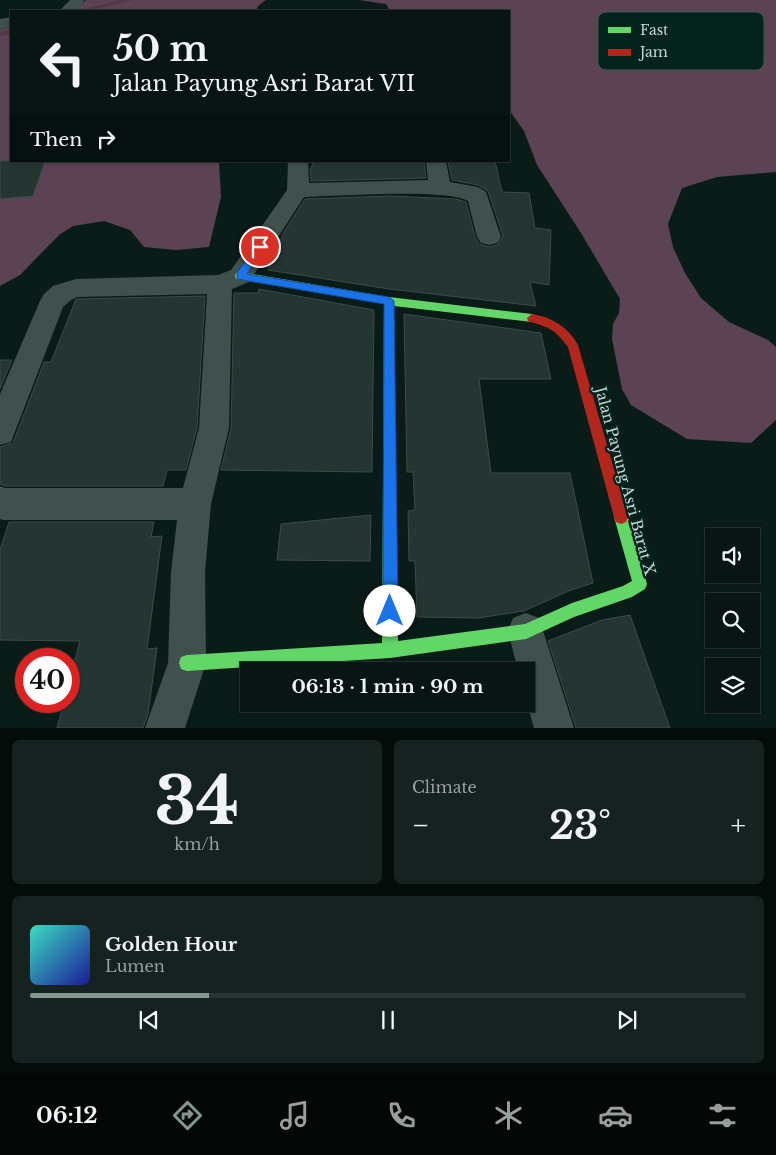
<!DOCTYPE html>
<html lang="en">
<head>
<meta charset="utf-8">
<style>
	:root { --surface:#081512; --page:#162220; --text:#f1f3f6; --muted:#989f9f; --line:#293432; --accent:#849690 }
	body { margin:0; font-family:"Libre Baskerville",serif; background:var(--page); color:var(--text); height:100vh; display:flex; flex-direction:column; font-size:19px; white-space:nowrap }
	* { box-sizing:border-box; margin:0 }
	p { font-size:16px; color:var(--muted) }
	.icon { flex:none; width:28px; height:28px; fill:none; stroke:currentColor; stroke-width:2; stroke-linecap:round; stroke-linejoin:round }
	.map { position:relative; height:728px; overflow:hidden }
	.sheet { display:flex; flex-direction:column; gap:12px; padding:12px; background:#040c0a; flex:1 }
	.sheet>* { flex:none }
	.banner { position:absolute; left:10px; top:10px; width:500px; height:152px; border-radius:0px; box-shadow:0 1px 4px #0004,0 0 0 1px var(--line); background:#081512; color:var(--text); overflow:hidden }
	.tools { position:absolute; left:705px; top:528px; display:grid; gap:10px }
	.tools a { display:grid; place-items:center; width:55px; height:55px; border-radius:0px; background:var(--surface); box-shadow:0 1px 4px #0004,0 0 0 1px var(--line); font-size:25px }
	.speed { position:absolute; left:15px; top:648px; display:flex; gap:10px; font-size:25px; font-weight:700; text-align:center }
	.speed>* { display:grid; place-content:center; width:65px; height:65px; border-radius:50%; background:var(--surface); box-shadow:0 1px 4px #0004,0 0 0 1px var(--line); line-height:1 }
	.speed .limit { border:8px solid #d22; background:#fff; color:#111 }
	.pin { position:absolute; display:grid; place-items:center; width:42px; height:42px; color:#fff; margin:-21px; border:2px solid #fff; border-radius:50%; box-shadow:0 1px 5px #0007 }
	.me { position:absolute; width:55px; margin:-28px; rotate:0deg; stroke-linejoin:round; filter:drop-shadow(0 0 4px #0008) }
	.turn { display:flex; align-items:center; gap:18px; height:105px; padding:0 20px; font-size:22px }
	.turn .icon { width:65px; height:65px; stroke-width:2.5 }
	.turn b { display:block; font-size:35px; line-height:42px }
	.then { display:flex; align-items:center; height:48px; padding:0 20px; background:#0003; gap:10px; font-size:19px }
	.big { font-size:38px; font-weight:800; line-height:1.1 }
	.sheet .card { flex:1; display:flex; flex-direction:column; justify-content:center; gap:8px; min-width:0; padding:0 18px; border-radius:8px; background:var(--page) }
	.sheet .dial { align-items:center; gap:0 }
	.dial b { font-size:65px; line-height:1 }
	.song { display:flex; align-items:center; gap:15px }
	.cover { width:60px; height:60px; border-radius:8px; background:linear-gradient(135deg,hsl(170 70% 55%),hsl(240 70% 35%)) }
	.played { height:5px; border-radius:2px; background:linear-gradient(90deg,var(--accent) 25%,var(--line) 25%) }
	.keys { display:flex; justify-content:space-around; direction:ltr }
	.heat { display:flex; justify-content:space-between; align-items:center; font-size:28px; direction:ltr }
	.sheet .tiles { flex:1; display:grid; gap:12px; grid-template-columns:1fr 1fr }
	.card:last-child { grid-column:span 2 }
	.trip { position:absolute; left:240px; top:662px; width:295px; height:50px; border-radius:0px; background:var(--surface); box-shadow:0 1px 4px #0004,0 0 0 1px var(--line); font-weight:800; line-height:50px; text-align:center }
	.dock { display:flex; height:80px; justify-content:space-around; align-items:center; background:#030807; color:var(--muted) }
	.dock .icon { width:35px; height:35px }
	.dock .current { color:var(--accent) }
	.dock b { font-size:22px; color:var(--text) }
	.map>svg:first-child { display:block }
	.forest { fill:#5b4353 }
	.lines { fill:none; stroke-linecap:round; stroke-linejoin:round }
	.stream { fill:#523848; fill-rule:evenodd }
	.building { fill:#253632; stroke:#3c4b46 }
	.street { fill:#40504c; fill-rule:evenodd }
	.fast { fill:#63d668; fill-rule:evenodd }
	.jam { fill:#b3261e; fill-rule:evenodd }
	.route { fill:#1a73e8; stroke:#114b97 }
	.labels { text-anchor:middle; stroke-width:5; stroke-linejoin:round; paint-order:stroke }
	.street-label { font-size:15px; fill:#c5d7d1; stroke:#03231c }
	.key { fill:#03231c; stroke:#3d5952; stroke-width:1 }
	.key-label { font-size:14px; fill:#c5d7d1 }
</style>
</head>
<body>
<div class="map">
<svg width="776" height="728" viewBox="0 0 776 728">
	<rect width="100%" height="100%" fill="#0a1c18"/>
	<path class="forest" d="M86 0H266L259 5 255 11H73Z
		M359 0H776V172L717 177 682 188 668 224 673 247 685 273 701 298 729 322 768 340 776 347V420L751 443 687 439 631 405 622 389 612 339 613 324 619 313 620 299 581 233 537 165 524 131 509 110V11H390L386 4Z
		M11 27V161H219L221 197 209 247 176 250 144 247 130 230 104 221 73 226 59 235 20 275 0 286V29Z"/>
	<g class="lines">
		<path class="stream" d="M121 0H133L87 11H76Z
			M11 30V34L0 36V32Z"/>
	</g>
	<path class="building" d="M0 161H45L33 196 0 199Z
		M314 161H424L426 178 311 181 310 170Z
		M448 161H495L502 192 529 193 535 228 551 230 549 285 530 282 536 306 389 289 268 270 284 232 305 199 390 196 456 199 466 202 475 237 479 244 489 247 497 245 503 236 488 191 478 185 452 180Z
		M259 289 374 310 372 472 221 470 231 428 234 293H258Z
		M205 296 197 428 186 470H167L163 486H5L0 484V447L13 443 44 362H51L76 299Z
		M404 314 541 333 551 379H479L491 473H570L593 583 571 590 524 611 478 618 417 617 415 561H409L408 511 415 510 413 472H407Z
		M0 360H12L0 389Z
		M371 515 370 561 277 560 281 524Z
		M9 522H154L151 537 162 536 147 649 157 648 148 714 143 728H57L64 701H69V682L80 641 0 640V550Z
		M630 615 670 728H576L548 641 602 620Z"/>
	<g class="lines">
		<path class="street" d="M70 0H84C81 13 70 11 59 11Z
			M11 17V27L0 29V19Z
			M288 161H308L309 183 428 180 426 161H446L450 182 478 187 486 192 501 237 497 243 489 245 481 243 477 237 468 201C448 188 334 196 304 197L249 282 232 289 229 428 211 504 205 572 206 663 185 728H145L168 663 171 572 177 520H3L0 519V486L5 488H183L199 428 207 294 77 297 71 300 63 307 11 442 0 445V394L40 301 44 294 53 286 76 279 218 275 231 270 287 190Z
			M526 613 539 618 574 728H534L526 700V671H518L508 631 513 618Z"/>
		<path class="fast" d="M240 272 389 297 532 314 537 318 532 322 394 306 398 641 525 624 572 603 623 586 632 581 614 517 616 512 621 510 626 512 628 517 647 584 645 589 632 597 574 617 526 639 390 658 187 671 181 669 179 663 181 657 187 655 382 643 384 304 236 279 235 276 236 273Z"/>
		<path class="jam" d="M532 314C552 317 568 327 578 345L628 517 626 522 621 524 616 522 614 517 568 347C554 328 549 328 528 321L527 318Z"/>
	</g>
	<path class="route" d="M260 244 264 247 247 274 389 297 394 301 398 611 395 617 390 619 385 617 383 611 384 304 237 279V273L256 245Z"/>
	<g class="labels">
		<g class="street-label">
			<text transform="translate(625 481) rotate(75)" y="5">Jalan Payung Asri Barat X</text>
		</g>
	</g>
	<rect x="598" y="12" width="166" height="58" rx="8" class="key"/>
	<rect x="608" y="27" width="23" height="6" fill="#63d668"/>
	<rect x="608" y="49" width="23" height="7" fill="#b3261e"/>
	<g class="key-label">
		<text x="640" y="35">Fast</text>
		<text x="640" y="57">Jam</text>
	</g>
</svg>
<div class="tools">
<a><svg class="icon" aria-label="sound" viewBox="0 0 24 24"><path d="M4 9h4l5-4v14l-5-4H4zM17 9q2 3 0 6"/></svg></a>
<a><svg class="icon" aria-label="search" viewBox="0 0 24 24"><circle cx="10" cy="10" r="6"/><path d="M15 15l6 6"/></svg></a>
<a><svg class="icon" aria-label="layers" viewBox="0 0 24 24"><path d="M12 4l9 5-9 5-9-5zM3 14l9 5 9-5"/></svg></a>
</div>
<div class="speed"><div class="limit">40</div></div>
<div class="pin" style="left:260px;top:247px;background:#d93025"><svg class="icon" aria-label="arrive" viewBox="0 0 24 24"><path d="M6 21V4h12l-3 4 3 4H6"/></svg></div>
<svg class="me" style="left:390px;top:611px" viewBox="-20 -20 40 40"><circle r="19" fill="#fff"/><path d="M0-13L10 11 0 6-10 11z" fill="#1a73e8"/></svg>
<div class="trip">06:13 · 1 min · 90 m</div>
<div class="banner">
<div class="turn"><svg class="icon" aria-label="left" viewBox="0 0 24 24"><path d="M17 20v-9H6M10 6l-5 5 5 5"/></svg><div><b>50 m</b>Jalan Payung Asri Barat VII</div></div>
<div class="then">Then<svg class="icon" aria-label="right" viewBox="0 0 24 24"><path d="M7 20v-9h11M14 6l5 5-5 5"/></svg></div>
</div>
</div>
<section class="sheet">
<div class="tiles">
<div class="card dial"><b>34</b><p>km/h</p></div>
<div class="card"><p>Climate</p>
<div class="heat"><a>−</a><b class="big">23°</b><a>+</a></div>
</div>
<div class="card">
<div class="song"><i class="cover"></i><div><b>Golden Hour</b><p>Lumen</p></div></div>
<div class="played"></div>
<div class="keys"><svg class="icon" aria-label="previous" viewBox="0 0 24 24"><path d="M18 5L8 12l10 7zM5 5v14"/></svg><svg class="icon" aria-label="pause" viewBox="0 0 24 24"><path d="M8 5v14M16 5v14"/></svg><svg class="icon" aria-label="next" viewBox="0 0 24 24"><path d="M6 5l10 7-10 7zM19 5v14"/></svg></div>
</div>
</div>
</section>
<nav class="dock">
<b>06:12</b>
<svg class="icon current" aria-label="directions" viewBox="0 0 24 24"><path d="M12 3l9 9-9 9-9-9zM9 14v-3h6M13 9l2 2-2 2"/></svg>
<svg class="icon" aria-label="music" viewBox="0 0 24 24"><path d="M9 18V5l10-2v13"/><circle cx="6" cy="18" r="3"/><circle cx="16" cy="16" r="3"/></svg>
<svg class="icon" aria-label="phone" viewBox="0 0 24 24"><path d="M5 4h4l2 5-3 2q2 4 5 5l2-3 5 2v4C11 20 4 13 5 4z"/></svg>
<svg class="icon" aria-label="climate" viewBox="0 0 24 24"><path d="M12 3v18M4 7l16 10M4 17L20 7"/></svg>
<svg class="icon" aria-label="car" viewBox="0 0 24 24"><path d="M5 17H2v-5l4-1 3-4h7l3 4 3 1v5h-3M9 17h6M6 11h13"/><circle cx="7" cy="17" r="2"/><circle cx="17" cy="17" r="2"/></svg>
<svg class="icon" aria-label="filters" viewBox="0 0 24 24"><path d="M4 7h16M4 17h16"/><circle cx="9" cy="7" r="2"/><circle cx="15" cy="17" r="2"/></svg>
</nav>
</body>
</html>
